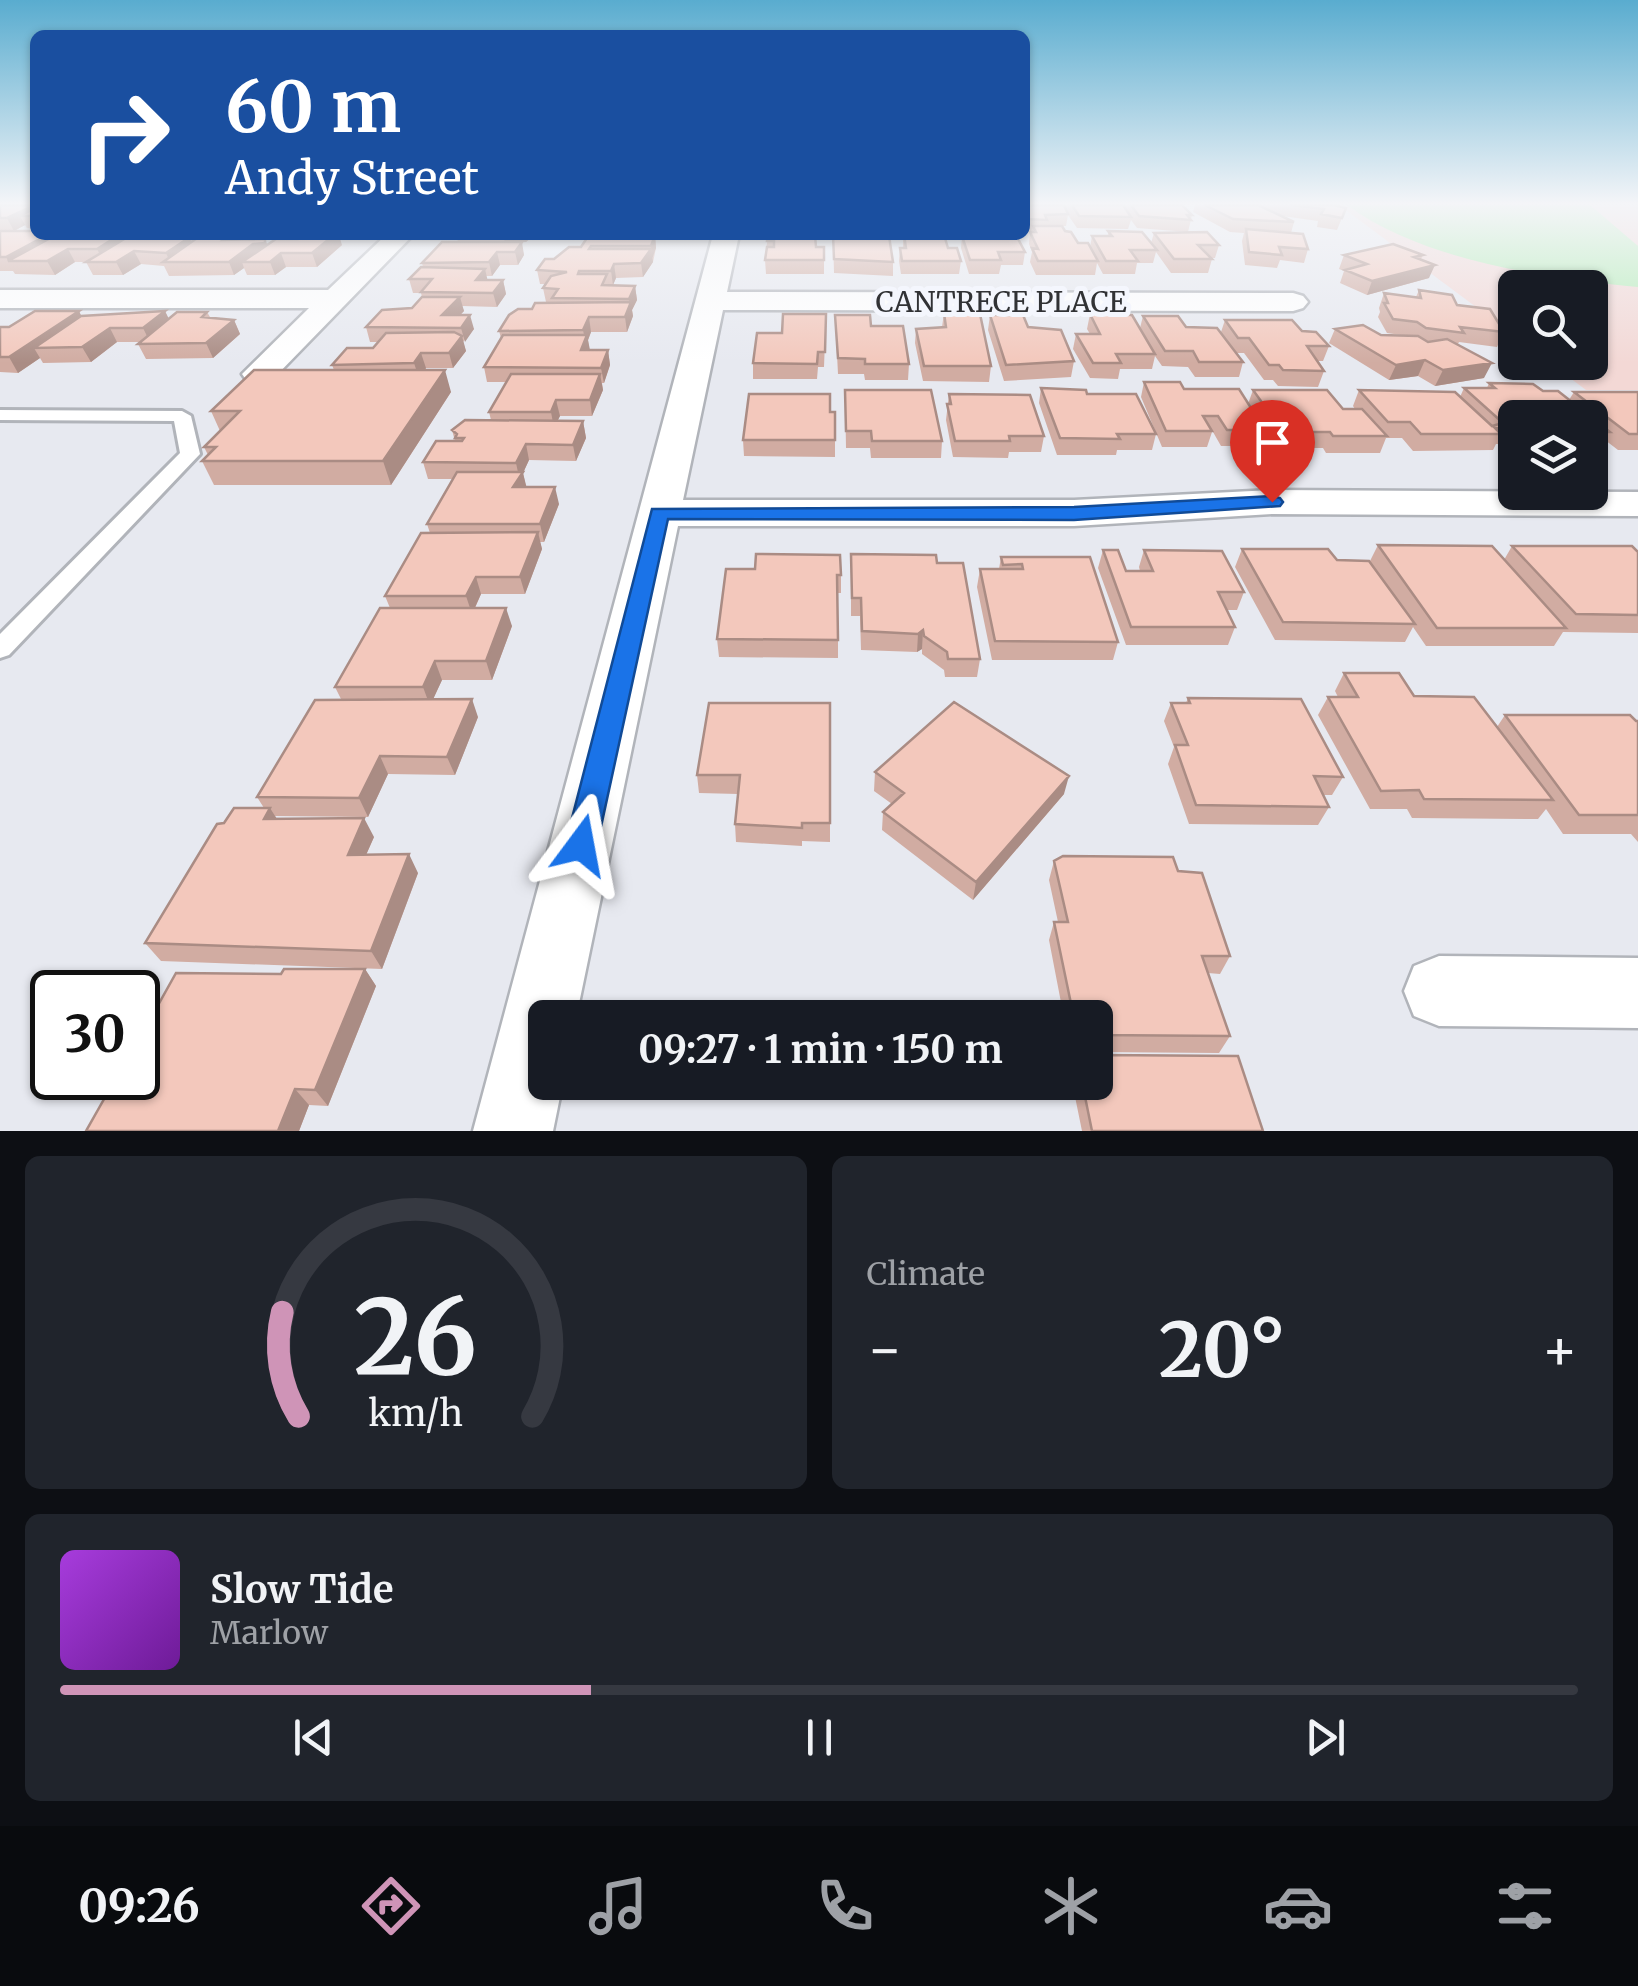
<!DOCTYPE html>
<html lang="en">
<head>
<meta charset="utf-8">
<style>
	:root { --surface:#171b24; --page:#20242c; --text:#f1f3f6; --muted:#9ea1a6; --line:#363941; --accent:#cf94b7 }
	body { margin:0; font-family:Merriweather,serif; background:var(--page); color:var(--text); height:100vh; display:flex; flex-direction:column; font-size:38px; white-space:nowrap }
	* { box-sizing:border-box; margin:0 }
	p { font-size:32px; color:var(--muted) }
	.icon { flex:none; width:55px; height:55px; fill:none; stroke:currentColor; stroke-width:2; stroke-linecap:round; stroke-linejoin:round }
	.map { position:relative; height:1131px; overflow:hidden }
	.sheet { display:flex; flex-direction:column; gap:25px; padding:25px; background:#0d0f14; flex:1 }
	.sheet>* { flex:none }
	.hud { position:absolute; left:30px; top:30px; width:1000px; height:210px; border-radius:15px; box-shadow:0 2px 8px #0004; background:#1a4fa0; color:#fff; overflow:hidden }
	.fabs { position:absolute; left:1498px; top:270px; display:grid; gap:20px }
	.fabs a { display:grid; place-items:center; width:110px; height:110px; border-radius:15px; background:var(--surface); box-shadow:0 2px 8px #0004; font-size:50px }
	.speed { position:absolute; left:30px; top:970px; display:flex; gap:20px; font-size:50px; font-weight:700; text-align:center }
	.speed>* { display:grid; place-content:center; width:130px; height:130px; border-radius:50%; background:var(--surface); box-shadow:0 2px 8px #0004; line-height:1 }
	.speed .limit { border:5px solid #111; border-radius:15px; background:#fff; color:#111 }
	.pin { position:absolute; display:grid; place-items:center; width:85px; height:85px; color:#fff; margin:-102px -42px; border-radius:50% 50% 50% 0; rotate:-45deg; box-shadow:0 0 10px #0007 }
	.pin .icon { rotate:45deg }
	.me { position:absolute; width:110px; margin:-55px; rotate:13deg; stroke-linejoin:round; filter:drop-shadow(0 0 8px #0008) }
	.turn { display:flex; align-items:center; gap:35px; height:210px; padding:0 30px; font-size:45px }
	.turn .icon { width:130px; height:130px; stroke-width:2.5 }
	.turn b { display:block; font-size:70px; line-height:85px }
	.big { font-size:75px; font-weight:700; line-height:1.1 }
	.sheet .widget { flex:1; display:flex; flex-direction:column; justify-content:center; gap:15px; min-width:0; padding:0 35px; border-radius:15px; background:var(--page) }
	.sheet .dial { align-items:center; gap:0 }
	.dial svg { height:260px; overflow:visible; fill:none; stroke:var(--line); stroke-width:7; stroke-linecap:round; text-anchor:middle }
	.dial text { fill:var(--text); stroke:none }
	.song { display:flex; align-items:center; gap:30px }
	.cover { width:120px; height:120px; border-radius:15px; background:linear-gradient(135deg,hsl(280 70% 55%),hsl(280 70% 35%)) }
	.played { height:10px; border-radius:5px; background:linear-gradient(90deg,var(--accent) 35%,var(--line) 35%) }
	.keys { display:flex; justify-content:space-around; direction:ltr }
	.heat { display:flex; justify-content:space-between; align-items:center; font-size:55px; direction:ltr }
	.sheet .tiles { flex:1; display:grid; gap:25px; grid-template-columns:1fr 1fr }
	.widget:last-child { grid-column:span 2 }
	.trip { position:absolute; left:528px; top:1000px; width:585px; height:100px; border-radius:15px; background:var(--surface); box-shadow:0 2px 8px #0004; font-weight:700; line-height:100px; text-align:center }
	.tab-bar { display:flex; height:160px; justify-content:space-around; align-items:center; background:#090b0e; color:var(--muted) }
	.tab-bar .icon { width:70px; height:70px }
	.tab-bar .on { color:var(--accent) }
	.tab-bar b { font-size:45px; color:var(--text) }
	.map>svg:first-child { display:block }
	.education { fill:#f3d8d5 }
	.green { fill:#b4edb7 }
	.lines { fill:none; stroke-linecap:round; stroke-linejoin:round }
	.lane-casing { stroke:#b1b4ba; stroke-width:6 }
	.street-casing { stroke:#b1b4ba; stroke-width:5 }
	.lane { fill:#fff; fill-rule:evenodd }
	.street { fill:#fff; fill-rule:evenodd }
	.wall { fill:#d1aca2 }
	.shaded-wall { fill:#aa8c84 }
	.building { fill:#f3c8bc; stroke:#aa8c84; stroke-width:2.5 }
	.route { fill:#1a73e8; stroke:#114b97; stroke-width:2.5 }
	.labels { text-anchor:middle; stroke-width:10; stroke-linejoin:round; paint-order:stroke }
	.far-street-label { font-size:28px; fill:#313235; stroke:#f4f6fd }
</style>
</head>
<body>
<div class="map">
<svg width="1638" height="1131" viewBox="0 0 1638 1131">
	<rect width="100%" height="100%" fill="#e7e9f0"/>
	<path class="education" d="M1339 205H1638V390H1586L1550 363 1590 362V288H1515V336Z"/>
	<path class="green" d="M1347 205H1590L1638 246V287C1545 278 1423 261 1347 205Z"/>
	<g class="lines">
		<g class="lane-casing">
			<path id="lane" d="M0 410 182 411 191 416 200 454 9 655 0 658V634L180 453 174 421 0 420Z"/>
		</g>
		<g class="street-casing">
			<path id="street" d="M386 235H413L271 381H247L242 374 309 308H0V290H328Z
				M713 235H739L727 292 1293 293 1303 296 1308 302 1303 308 1293 311 723 310 683 500H1074L1272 490 1638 492V516L1272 514 1074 526H678L576 1018H545V1082H563L553 1131H473Z
				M1439 956 1638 958V1028L1439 1026 1414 1016 1404 991 1414 966Z"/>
		</g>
		<use href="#lane" class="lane"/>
		<use href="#street" class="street"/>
	</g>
	<path class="wall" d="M0 205H35V229L27 228 25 225 14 231 35 235H122L124 239 179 237 192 242 228 236 230 240 265 239 267 245H342L317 267H286L275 275H247L244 268 234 275 169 276 164 266 141 264 123 275H93L86 262H75L55 275 15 274 13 271H0Z
		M1025 205H1182L1192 215 1188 232 1137 228 1131 220 1128 229 1077 228 1068 215 1066 226H1062L1065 231 1078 243 1090 247 1092 236H1108V231L1151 243 1154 233 1219 245 1215 258H1210L1212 259 1208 273H1171L1156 252 1153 263H1137L1135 274H1103L1097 263 1095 275H1036L1030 262 1032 252 1029 244 1030 232H1025Z
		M1195 205H1334L1346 208 1337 230 1317 227 1318 221 1282 216 1294 222 1291 233 1308 249 1304 263 1280 260 1277 268 1245 265 1242 241 1244 233 1230 232 1193 212Z
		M456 235H534L526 242H520L524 255 518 265H500L492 276H486L487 280H503L506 294 497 307 462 306 464 311 460 315 474 329 463 342 466 351 453 368H426L425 370 451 392 391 485H214L202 461 208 455 204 447 220 431 211 411 334 370 332 365 373 348 378 342H370L366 327 412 308 422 297 421 293H413L409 279 423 267 422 263 458 242Z
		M655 235 656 248 653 262 643 277 616 278 613 285 635 286 637 300 632 310 633 316 627 332H591L588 340 589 350H608L610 365 604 383H602L603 390 592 416H560L557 421H583L586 438 576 461 529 460 523 473 526 487 559 504 544 542H540L542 549 525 594H481L475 608 512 626 492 680H442L433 699 478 717 455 775 388 774 368 817 275 816 277 819 374 837 366 855 418 873 382 969 161 961 145 943 224 823 264 808 257 797 341 699 335 687 390 608 385 596 430 533 427 524 453 479H428L423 462 455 441 452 430 491 420 489 412 506 382H487L484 367 501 338 499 331 532 309 546 302 543 288 546 284H540L537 270 554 259 581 247Z
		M768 235 816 247H824V274H766L765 260Z
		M833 235 893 262V276L834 273Z
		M903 235H944L948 248 961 261 959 274H901L899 261 900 248H903Z
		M962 236 1025 252 1023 265H1001L999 274H969L961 248Z
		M1344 255H1423L1421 259 1429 278 1367 295 1340 283 1344 271 1339 269Z
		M1419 290 1457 305 1504 332 1497 347 1459 342 1458 344 1484 378 1435 386 1418 376 1389 380 1329 343 1335 329 1381 335H1401L1387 333 1378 317 1380 312 1379 308 1384 293 1416 297Z
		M79 311 81 316 165 311 168 319 207 312 210 317 234 320 240 334 213 358 146 359 138 344 140 342H117L91 362 43 363 40 358 18 373 0 372V327H9Z
		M944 313 991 366 989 382 923 381 915 343 916 329 942 327Z
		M826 314 824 367H818L817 379H753V363L782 333Z
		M1090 314 1140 328 1143 316 1186 327 1221 332 1225 320 1302 331 1329 346 1323 361H1318L1324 371 1318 387 1278 386 1273 380H1264L1244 353H1236L1243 362 1239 377H1195L1188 367 1162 366 1155 356 1152 369H1120L1118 379 1090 378 1073 349 1076 334H1090L1087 329Z
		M835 315 871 326 909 364 908 380H865L864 374H838Z
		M990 315 1028 327 1074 361 1071 377 1004 381 988 330Z
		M1144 382 1184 389 1248 404 1253 390 1343 409H1355L1353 406 1359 390 1460 397 1464 388H1487L1489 383 1543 391 1569 400 1574 392H1638V450H1618L1605 440 1600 449H1590V418H1515V444H1496L1493 450 1413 451 1402 438H1386L1380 453H1326L1323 448H1298L1290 438H1270L1265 431 1260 446H1221L1213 432H1212L1207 447H1162L1141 397Z
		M1041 388 1087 394 1156 434 1152 450H1117L1116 455H1057L1039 403Z
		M845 390 942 441 941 458H871L870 448H846Z
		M949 394 1044 436 1041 452H1009L1008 458 953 457 946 420Z
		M830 412H835V457L744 456 743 440Z
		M1378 545 1504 560 1512 546 1638 551V633L1563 632 1554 646H1426L1413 627 1405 642 1275 640 1235 567 1242 549 1337 560 1370 561Z
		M1103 550 1126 571H1140L1139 567 1144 550 1244 592 1237 610H1227L1235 627 1228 645H1126L1098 568Z
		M851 554 937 563 980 659 977 677H945L944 670 922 654V649L917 652 861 650 860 616H851Z
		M1001 557H1090L1118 642 1113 660H992L977 587 980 569H999Z
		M726 569 841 575V593H838V658L719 657 717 639Z
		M1344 673 1497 727 1505 715 1638 721V842L1631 834H1563L1546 809 1538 819 1412 818 1407 809H1370L1318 715 1328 697H1338L1335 691Z
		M1188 698 1343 777 1332 795H1323L1329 807 1318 825 1189 824 1168 764 1174 747 1164 721 1171 703H1186Z
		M830 703V842L802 841V846L736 842 735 824 738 794 699 793 697 775Z
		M875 772 1064 794 973 900 882 830 883 812 892 804 874 791Z
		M1054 861 1178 871 1230 956 1220 974 1208 973 1230 1036 1219 1053 1095 1052V1018H1064L1049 940 1054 922H1058L1049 880Z
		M365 969 376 986 328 1106 309 1105 299 1131 281 974Z
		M1101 1055 1263 1131H1082L1072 1082H1095Z"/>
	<path class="shaded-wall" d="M35 205V216H20L25 225 14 231 7 218Z
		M47 235H57L8 261 6 257Z
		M119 235H122L128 246 104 262 97 249Z
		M170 235H178L181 243 190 237 195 250 170 262 166 253 167 237Z
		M334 235H339L342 245 317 267 312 253Z
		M506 235H534L526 242 513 243 506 251 504 238Z
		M655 235 656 248 652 259 651 246Z
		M265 239 270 252 242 262 244 268 234 275 229 262 253 244Z
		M522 242 524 255 518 265 515 252Z
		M68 249 75 262 55 275 47 261Z
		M651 249 653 262 643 277 641 263Z
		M134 251 141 264 123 275 116 262Z
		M497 252 500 265 492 276 489 262Z
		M281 253 286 267 275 275 270 262Z
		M614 264 616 278 613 285 611 271Z
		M1435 265 1429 278 1367 295 1372 281Z
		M485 269 488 282 479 293 476 280Z
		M503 280 506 294 497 307 493 293Z
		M635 286 637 300 632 310 633 316 627 332 625 317 630 306 629 299Z
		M460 297 464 311 448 328 442 315Z
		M79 311 86 326 34 348 40 358 18 373 9 357Z
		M165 311 172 325 150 342 143 328Z
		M470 315 474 329 465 342 461 328Z
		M589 317 591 332 588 340 590 350H581L585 340 583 330Z
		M234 320 240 334 213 358 206 343Z
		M110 328 117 342 91 362 82 347Z
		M462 336 466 351 453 368 449 353Z
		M608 350 610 365 604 383 601 368Z
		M421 353 426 368 419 378 414 363Z
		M1425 360 1418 376 1389 380 1396 365Z
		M1492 363 1484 378 1435 386 1443 370Z
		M445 370 451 392 391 485 383 461Z
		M600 374 603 390 592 416 590 400Z
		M556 400 560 416 554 428 551 412Z
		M583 421 586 438 576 461 573 445Z
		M526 444 529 460 523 473 527 489 513 487 519 477 516 463Z
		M555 487 559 504 544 542 540 524Z
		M538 532 542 549 525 594 520 577Z
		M476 577 481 594 472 614 466 596Z
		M506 608 512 626 492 680 486 661Z
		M923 630 922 649 917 652 918 634Z
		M435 661 442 680 430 706 423 687Z
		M472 699 478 717 455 775 447 757Z
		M380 756 388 774 368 817 359 798Z
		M1069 776 1064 794 973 900 976 882Z
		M270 808 282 827 264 819Z
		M364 818 374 837 358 873 348 855Z
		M409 854 418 873 382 969 371 951Z
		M365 969 376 986 328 1106 315 1090Z
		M295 1089 309 1105 299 1131H278Z"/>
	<path class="building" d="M0 205H35L7 218H0Z
		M1025 205H1064L1068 214 1045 215 1047 220 1025 219Z
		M1072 205H1123L1131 217 1079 216Z
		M1131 205H1182L1192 215H1187L1191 220 1139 216Z
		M1205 205H1258L1294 222 1233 219Z
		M1291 205H1334L1346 208 1342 218 1321 214 1324 209Z
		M35 208V216H20Z
		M1033 226H1062L1065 231 1071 232 1078 243H1088L1098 261H1038L1032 248 1038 249 1030 232H1036Z
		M1246 229 1303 234 1308 249 1279 247 1282 255 1249 252Z
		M0 231H35V235H47L6 257H0Z
		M1108 231 1142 232 1157 250H1130L1138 261H1106L1092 236H1112Z
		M1207 232 1219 245H1198L1212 259H1174L1154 233Z
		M56 235H119L97 249H68L47 261H8Z
		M131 235H170L167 237H190L166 253 134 251 116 262H86Z
		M302 235H334L312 253H281L270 262H242L276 239H298Z
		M473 235H506L504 238H470Z
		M589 235H655L651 246H591L589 249H651L641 263 614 264 611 271H579L578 274H607L602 285 635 286 629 299 552 298 558 289 543 288 551 276 567 272 537 270 545 259H554L569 247H581Z
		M768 235H815L816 247H824V260H765L767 247H774V241H767Z
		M833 235 889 236 893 262 834 259Z
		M904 235H944L948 248H957L961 261H902L900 248H906Z
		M1016 235 1025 252H998L1001 260H970L962 236Z
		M200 236H228L223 240 265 239V243L253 244 229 262H163Z
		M442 242H522L515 252H497L489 262 422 263Z
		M1393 244 1423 255 1414 257 1435 265 1372 281 1345 270 1367 264 1344 255Z
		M421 267 485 269 476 280H503L493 293 421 292 432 279H409Z
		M1419 290 1452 295 1457 305 1490 309 1504 332 1460 327 1464 333 1426 328 1417 322 1393 319 1384 303H1388L1384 293 1421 298Z
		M422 297H460L442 315H470L461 328 366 327 382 310 412 308Z
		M631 302 625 317H589L583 330 499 331 509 315 518 309H532L535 303Z
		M35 311H79L9 357H0V327H9Z
		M165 311 143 328H110L82 347 34 348 81 316Z
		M177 312H207L202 317 234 320 206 343 138 344Z
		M944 313 980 314 991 366H924L916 329 946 327Z
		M783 314H826L825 352H818L817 364 753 363 757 333H782Z
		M1090 314 1132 315 1155 354H1116L1121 363H1093L1076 334H1100Z
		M835 315H870L871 326H903L909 364H865V359L838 358Z
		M990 315H1023L1028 327 1061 330 1074 361 1006 365Z
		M1143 316H1178L1186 327 1217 328 1243 362H1199L1193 351H1165Z
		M1225 320H1292L1302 331 1316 332 1329 346H1307L1324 371 1283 370 1279 365H1269L1249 338H1238Z
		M1363 325 1381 335 1418 336 1428 342 1447 339 1492 363 1443 370 1425 360 1396 365 1335 329Z
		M454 332 462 336 449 353H421L414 363 332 365 347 348H373L386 333Z
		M503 335H587L581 350H608L601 368 484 367Z
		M254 370H445L383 461H202L216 447H204L240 411H211Z
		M511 374H600L590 400H556L551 412H489Z
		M1144 382H1180L1184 389H1239L1265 430H1227L1218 416H1203L1212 431H1166Z
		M1489 383 1533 384 1543 391H1558L1610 432H1590V418H1515V428H1495L1501 434H1421L1410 422H1388L1359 390 1455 392 1492 426 1503 423 1464 388H1495Z
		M1041 388 1086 390 1087 394H1136L1156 434H1117L1120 439 1060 438Z
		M845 390H931L942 441H872L871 431H846Z
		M1253 390H1327L1343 409H1362L1387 436H1333L1330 432H1305L1297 422H1276Z
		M1574 392H1638V434H1629Z
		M749 394H830V412H835V440H743Z
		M949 394 1030 395 1044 436H1009L1010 441H955L947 404H951Z
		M465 420 583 421 573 445 526 444 516 463 423 462 436 441H462L464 438H455L457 434 452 430Z
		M457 472H523L513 487H555L540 524H427Z
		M538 532 520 577H476L466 596H385L421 533Z
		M1378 545 1492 546 1566 628H1437Z
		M1512 546H1632L1638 552V615L1576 614Z
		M1242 549H1328L1337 560 1369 561 1415 624 1283 622Z
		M1103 550H1118L1126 571H1153L1144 550 1222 551 1244 592H1218L1235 627H1131Z
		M756 554 840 555 841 575H837L838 640 717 639 726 569H755Z
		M851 554 936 555 937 563H963L980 659H948L947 652 924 636 923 630 918 634 862 631 861 598H852Z
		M1001 557H1090L1118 642 995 641 980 569H1023L1022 564 1003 565Z
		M380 608H506L486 661H435L423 687H335Z
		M1344 673H1399L1414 696 1474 697 1553 800 1424 799 1419 790 1381 791 1328 697H1358Z
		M1188 698 1301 699 1343 777 1314 776 1329 807 1196 805 1175 745H1188L1171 703H1190Z
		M472 699 447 757 380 756 359 798 257 797 315 700Z
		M954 702 1069 776 976 882 883 812 904 793 875 772Z
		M709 703H830V823H802V828L735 824 740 775H697Z
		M1505 715H1630L1636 721H1638V815H1579Z
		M234 808H270L264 819 364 818 348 855 409 854 371 951 145 943 217 824 224 823Z
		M1063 856 1173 857 1178 871 1202 873 1230 956H1202L1230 1036 1095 1035V1018H1074L1054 922H1068L1054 861Z
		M284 969H365L315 1090 295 1089 278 1131H86L116 1078H138V1041L176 973 281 974Z
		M1101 1055 1238 1056 1263 1131H1092L1082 1082H1095V1059H1102Z"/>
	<linearGradient id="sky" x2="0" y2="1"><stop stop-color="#59accf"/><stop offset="0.56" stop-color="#f4f5f8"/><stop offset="1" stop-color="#f4f5f8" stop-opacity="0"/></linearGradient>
	<rect width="1638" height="363" fill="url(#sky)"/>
	<path class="route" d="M1272 496 1280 498 1283 502 1280 506 1074 520 668 519 597 845 592 855 581 859 570 855 565 845 652 509 1074 507Z"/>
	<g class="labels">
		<g class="far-street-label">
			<text x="1001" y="312">CANTRECE PLACE</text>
		</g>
	</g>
</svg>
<div class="fabs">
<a><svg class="icon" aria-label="search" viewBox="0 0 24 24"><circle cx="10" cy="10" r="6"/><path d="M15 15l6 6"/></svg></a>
<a><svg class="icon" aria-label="layers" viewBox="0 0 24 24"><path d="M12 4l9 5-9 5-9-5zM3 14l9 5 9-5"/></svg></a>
</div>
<div class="speed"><div class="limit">30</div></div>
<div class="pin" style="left:1272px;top:502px;background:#d93025"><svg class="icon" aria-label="arrive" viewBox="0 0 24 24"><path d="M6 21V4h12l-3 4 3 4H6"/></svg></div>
<svg class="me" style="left:581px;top:845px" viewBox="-20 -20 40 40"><path d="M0-17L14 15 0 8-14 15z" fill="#1a73e8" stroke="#fff" stroke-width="4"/></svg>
<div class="trip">09:27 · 1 min · 150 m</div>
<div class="hud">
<div class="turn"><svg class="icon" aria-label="right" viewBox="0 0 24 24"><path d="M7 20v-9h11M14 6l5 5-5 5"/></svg><div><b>60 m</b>Andy Street</div></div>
</div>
</div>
<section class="sheet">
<div class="tiles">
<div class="widget dial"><svg viewBox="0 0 100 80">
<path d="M14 69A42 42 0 1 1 86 69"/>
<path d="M14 69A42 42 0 0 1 9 37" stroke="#cf94b7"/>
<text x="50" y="56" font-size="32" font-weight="700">26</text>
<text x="50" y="72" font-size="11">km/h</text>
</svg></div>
<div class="widget"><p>Climate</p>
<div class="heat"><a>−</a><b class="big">20°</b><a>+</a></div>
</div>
<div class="widget">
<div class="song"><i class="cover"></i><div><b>Slow Tide</b><p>Marlow</p></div></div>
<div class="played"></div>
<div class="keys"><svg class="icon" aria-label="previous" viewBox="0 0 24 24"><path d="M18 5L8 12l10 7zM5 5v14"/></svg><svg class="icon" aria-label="pause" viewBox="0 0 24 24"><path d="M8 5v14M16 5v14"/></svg><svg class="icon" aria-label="next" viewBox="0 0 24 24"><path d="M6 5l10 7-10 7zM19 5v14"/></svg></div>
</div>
</div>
</section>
<nav class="tab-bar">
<b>09:26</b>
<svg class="icon on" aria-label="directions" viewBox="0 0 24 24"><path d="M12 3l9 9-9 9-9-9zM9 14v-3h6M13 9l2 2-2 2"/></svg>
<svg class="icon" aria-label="music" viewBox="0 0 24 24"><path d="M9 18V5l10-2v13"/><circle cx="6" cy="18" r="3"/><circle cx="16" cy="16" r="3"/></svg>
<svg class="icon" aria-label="phone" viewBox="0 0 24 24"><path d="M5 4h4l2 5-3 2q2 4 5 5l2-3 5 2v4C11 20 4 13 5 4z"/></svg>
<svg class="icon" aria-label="climate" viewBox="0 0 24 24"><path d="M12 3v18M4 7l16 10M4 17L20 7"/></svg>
<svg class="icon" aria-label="car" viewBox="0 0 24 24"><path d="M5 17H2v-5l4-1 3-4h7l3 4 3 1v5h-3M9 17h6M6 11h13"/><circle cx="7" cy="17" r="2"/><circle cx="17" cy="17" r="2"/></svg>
<svg class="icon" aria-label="filters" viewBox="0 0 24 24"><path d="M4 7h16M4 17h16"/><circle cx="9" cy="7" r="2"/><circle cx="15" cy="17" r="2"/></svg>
</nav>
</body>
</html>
